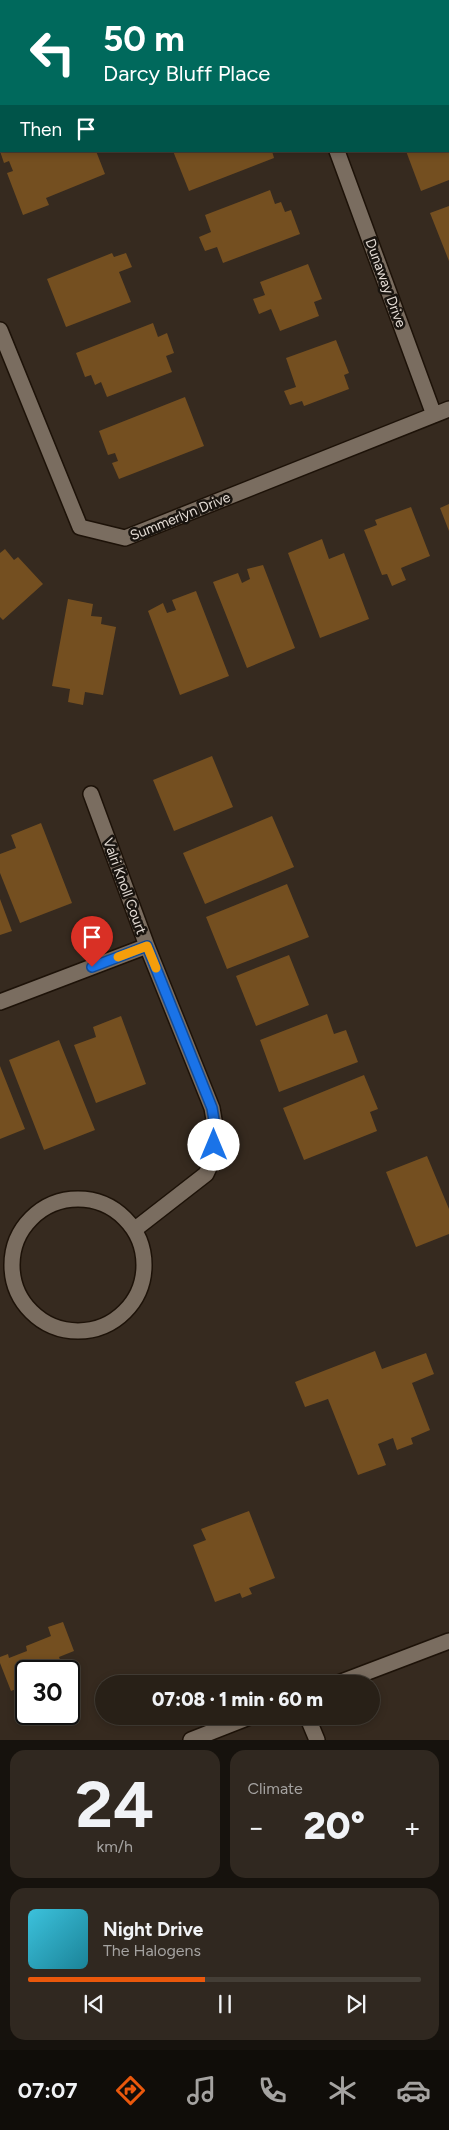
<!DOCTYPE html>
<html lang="en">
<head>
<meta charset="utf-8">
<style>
	:root { --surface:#282017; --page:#302820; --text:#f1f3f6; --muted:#a5a3a1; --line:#443e36; --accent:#ea580c }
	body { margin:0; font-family:Figtree,sans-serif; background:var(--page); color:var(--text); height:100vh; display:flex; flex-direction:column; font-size:19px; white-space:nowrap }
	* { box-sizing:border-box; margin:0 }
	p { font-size:16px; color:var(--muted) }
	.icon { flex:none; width:28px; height:28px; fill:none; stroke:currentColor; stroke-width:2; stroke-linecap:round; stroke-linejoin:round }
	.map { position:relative; height:1740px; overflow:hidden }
	.details { display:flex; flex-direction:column; gap:10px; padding:10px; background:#16120d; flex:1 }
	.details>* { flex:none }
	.guide { position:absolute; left:0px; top:0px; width:450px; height:152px; box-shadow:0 2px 8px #0003,0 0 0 1px var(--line); background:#00695c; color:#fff; overflow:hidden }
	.speed { position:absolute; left:15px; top:1660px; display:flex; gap:10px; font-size:25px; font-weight:700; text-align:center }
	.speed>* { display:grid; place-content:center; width:65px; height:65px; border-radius:50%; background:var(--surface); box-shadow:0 2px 8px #0003,0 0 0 1px var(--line); line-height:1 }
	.speed .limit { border:2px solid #111; border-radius:8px; background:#fff; color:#111 }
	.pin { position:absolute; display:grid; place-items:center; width:42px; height:42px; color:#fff; margin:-51px -21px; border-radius:50% 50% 50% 0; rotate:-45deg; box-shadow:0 0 5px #0007 }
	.pin .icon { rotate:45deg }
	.me { position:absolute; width:55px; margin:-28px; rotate:0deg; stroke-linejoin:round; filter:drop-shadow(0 0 4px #0008) }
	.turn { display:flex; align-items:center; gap:18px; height:105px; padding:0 20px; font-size:22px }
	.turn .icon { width:65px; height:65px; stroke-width:2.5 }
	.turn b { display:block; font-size:35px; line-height:42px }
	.then { display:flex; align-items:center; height:48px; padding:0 20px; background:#0003; gap:10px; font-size:19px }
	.big { font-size:38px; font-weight:800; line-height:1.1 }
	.details .card { flex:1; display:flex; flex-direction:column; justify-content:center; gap:8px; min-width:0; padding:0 18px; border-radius:15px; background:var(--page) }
	.details .dial { align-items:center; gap:0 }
	.dial b { font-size:65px; line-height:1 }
	.song { display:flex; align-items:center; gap:15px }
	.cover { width:60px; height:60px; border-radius:8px; background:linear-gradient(135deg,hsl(190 70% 55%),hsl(190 70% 35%)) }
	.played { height:5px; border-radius:2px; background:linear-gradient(90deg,var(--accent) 45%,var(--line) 45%) }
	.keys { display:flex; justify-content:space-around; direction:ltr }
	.heat { display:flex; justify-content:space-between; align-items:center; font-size:28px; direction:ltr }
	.details .tiles { flex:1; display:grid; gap:10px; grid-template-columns:1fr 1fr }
	.card:last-child { grid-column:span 2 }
	.trip { position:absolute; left:95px; top:1675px; width:285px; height:50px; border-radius:25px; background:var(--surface); box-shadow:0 2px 8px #0003,0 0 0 1px var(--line); font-weight:800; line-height:50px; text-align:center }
	.tab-bar { display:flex; height:80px; justify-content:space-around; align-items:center; background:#100d09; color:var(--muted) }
	.tab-bar .icon { width:35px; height:35px }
	.tab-bar .on { color:var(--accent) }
	.tab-bar b { font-size:22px; color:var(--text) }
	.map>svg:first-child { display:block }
	.building { fill:#744f20 }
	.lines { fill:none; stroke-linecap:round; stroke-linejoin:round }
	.street-casing { stroke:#1d1208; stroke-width:18 }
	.street { stroke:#7a6d60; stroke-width:15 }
	.route-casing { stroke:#114b97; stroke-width:12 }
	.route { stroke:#1a73e8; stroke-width:9 }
	.slow { stroke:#f59e0b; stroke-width:9 }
	.labels { text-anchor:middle; stroke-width:5; stroke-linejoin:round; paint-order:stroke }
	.street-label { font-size:14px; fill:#e5ddd6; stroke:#19140f }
</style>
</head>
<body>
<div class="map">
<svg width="449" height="1740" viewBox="0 0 449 1740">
	<rect width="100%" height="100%" fill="#362a1f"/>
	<path class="building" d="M0 151H96L105 174 46 198 49 205 23 215 7 173 13 171 9 161 4 163Z
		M173 151H272L274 158 189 191Z
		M406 151H449V180L421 191Z
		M270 190 275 204 281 202 285 212 291 210 300 234 223 263 217 247 205 251 199 237 211 232 205 215Z
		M449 206V261L430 213Z
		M112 253 114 257 126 253 132 267 119 272 131 302 66 327 47 279Z
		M308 264 322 299 314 302 319 316 280 331 271 309 259 314 253 299 265 295 260 282Z
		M153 323 158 337 167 333 174 353 166 356 172 372 107 397 101 382 95 385 91 375 85 377 76 353Z
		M336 340 349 373 344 375 349 389 304 406 302 401 290 405 284 391 296 387 286 358Z
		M185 397 204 446 119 479 112 463 118 461 115 453 108 455 99 431Z
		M449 504V531L440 508Z
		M411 507 430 556 401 568 406 580 392 586 387 574 382 575 364 530 377 525 375 520Z
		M322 539 329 559 344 553 369 619 320 638 288 553Z
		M5 549 14 560 18 557 43 584 3 620 0 617V553Z
		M263 565 295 648 247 668 213 582 238 573 242 583 250 579 247 569Z
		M196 591 229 676 180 695 148 611 163 603 167 613 176 610 172 600Z
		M68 599 93 604 91 616 102 617 101 624 116 627 103 695 85 692 83 705 68 702 70 689 52 686Z
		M212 756 233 807 174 831 153 780Z
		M272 816 294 867 205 904 183 853Z
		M41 823 72 903 20 923 0 873V854L16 848 11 835Z
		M287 884 309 937 227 969 206 917Z
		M0 899 12 931 0 935Z
		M289 955 309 1005 256 1026 236 976Z
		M327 1014 334 1034 346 1030 358 1062 279 1092 260 1040Z
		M121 1016 146 1084 96 1103 74 1045 96 1037 93 1027Z
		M59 1040 95 1130 44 1150 9 1060Z
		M0 1066 25 1129 0 1139Z
		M364 1075 378 1109 370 1112 377 1131 304 1160 283 1108Z
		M427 1156 449 1209V1234L416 1247 386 1172Z
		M375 1351 382 1369 426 1353 434 1374 412 1383 430 1430 411 1438 413 1444 397 1450 393 1438 378 1444 386 1465 358 1475 328 1399 305 1407 295 1382Z
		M249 1511 275 1578 249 1588 252 1594 242 1598 240 1593 215 1602 193 1545 206 1540 201 1529Z
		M63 1622 74 1651 59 1657 64 1670 26 1671V1685L11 1691 0 1663V1657L8 1654 9 1658 27 1651 26 1646 51 1636 48 1627Z"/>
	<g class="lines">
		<g class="street-casing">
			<path id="street" d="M281 0 282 1
				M150 1 153 0
				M0 59H1
				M337 151 434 415
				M0 330 80 527 125 538 449 409
				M91 794 147 946 212 1108 216 1132 213 1159 206 1174 134 1230
				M0 1002 147 946
				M12 1265a66 66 0 1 1 132 0a66 66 0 1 1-132 0Z
				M336 1684 449 1641
				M307 1716 317 1740
				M191 1740 252 1716"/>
		</g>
		<use href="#street" class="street"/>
	</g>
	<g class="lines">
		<g class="route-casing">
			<path id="route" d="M92 967 147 946 212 1108 216 1132 214 1145"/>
		</g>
		<use href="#route" class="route"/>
		<path class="slow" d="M118 957 147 946 156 968"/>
	</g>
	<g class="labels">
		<g class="street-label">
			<text transform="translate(386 283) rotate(70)" y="5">Dunaway Drive</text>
			<text transform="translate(180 516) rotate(-22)" y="5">Summerlyn Drive</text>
			<text transform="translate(125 886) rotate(70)" y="5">Valri Knoll Court</text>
		</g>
	</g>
</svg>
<div class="speed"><div class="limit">30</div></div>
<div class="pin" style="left:92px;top:967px;background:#d93025"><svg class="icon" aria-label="arrive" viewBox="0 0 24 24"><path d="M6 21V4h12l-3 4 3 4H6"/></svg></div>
<svg class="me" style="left:214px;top:1145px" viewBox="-20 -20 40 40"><circle r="19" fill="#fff"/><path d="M0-13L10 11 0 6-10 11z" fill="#1a73e8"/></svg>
<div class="trip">07:08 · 1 min · 60 m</div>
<div class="guide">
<div class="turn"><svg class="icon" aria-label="left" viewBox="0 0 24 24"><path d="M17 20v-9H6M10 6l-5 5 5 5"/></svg><div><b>50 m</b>Darcy Bluff Place</div></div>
<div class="then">Then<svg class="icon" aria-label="arrive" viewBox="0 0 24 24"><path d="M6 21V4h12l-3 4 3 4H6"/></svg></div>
</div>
</div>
<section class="details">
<div class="tiles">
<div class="card dial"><b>24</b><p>km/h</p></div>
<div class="card"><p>Climate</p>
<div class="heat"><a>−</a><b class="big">20°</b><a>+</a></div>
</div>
<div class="card">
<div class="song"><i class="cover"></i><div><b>Night Drive</b><p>The Halogens</p></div></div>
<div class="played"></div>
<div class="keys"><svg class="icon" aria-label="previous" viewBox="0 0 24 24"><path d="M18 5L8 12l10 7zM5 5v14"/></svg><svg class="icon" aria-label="pause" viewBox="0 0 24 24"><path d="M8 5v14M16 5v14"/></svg><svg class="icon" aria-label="next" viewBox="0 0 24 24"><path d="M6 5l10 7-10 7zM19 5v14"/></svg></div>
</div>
</div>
</section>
<nav class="tab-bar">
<b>07:07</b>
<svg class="icon on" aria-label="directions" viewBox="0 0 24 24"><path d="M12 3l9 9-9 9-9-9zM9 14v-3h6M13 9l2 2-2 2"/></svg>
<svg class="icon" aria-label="music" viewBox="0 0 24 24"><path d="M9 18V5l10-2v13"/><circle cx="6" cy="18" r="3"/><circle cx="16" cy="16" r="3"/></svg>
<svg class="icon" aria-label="phone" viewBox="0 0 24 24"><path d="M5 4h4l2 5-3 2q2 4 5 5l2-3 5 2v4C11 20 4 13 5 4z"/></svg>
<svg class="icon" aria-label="climate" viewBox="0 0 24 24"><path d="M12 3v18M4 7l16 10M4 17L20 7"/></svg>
<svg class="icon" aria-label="car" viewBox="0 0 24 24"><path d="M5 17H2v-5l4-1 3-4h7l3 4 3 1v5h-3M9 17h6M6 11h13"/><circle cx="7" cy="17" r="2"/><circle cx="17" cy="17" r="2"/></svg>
</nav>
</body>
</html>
